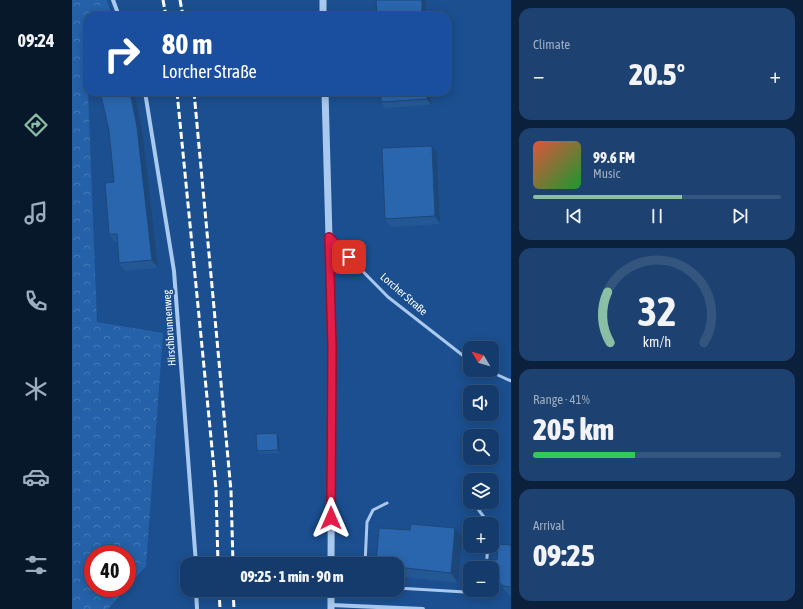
<!DOCTYPE html>
<html lang="en">
<head>
<meta charset="utf-8">
<style>
	:root { --surface:#143b6b; --page:#1d4271; --text:#f1f3f6; --muted:#9dadc1; --line:#33557e; --accent:#8abfa5 }
	body { margin:0; font-family:"Asap Condensed",sans-serif; background:var(--page); color:var(--text); height:100vh; display:flex; flex-direction:column; font-size:15px; white-space:nowrap }
	* { box-sizing:border-box; margin:0 }
	p { font-size:13px; color:var(--muted) }
	.icon { flex:none; width:22px; height:22px; fill:none; stroke:currentColor; stroke-width:2; stroke-linecap:round; stroke-linejoin:round }
	.map { position:relative; flex:1; overflow:hidden }
	.details { display:flex; flex-direction:column; gap:8px; padding:8px; background:#0b203b; width:292px }
	.details>* { flex:none }
	.hud { position:absolute; left:12px; top:12px; width:367px; height:84px; border-radius:12px; box-shadow:0 2px 10px #0003,0 0 0 1px var(--line); background:#1a4fa0; color:#fff; overflow:hidden }
	.needle { width:26px; rotate:308deg }
	.controls { position:absolute; left:391px; top:341px; display:grid; gap:8px }
	.controls a { display:grid; place-items:center; width:36px; height:36px; border-radius:8px; background:var(--surface); box-shadow:0 2px 10px #0003,0 0 0 1px var(--line); font-size:20px }
	.speed { position:absolute; left:12px; top:545px; display:flex; gap:8px; font-size:20px; font-weight:700; text-align:center }
	.speed>* { display:grid; place-content:center; width:52px; height:52px; border-radius:50%; background:var(--surface); box-shadow:0 2px 10px #0003,0 0 0 1px var(--line); line-height:1 }
	.speed .limit { border:6px solid #d22; background:#fff; color:#111 }
	.pin { position:absolute; display:grid; place-items:center; width:34px; height:34px; color:#fff; margin:-17px; border-radius:8px; box-shadow:0 2px 6px #0006 }
	.me { position:absolute; width:44px; margin:-22px; rotate:0deg; stroke-linejoin:round; filter:drop-shadow(0 0 3px #0008) }
	.turn { display:flex; align-items:center; gap:14px; height:84px; padding:0 12px; font-size:18px }
	.turn .icon { width:52px; height:52px; stroke-width:2.5 }
	.turn b { display:block; font-size:28px; line-height:34px }
	.big { font-size:30px; font-weight:800; line-height:1.1 }
	.details .card { flex:1; display:flex; flex-direction:column; justify-content:center; gap:6px; min-width:0; padding:0 14px; border-radius:12px; background:var(--page) }
	.details .dial { align-items:center; gap:0 }
	.dial svg { height:104px; overflow:visible; fill:none; stroke:var(--line); stroke-width:7; stroke-linecap:round; text-anchor:middle }
	.dial text { fill:var(--text); stroke:none }
	.song { display:flex; align-items:center; gap:12px }
	.cover { width:48px; height:48px; border-radius:6px; background:linear-gradient(135deg,hsl(10 70% 55%),hsl(130 70% 35%)) }
	.played { height:4px; border-radius:2px; background:linear-gradient(90deg,var(--accent) 60%,var(--line) 60%) }
	.keys { display:flex; justify-content:space-around; direction:ltr }
	.heat { display:flex; justify-content:space-between; align-items:center; font-size:22px; direction:ltr }
	.charge { height:6px; border-radius:3px; background:linear-gradient(90deg,#34c759 41%,var(--line) 0) }
	.trip { position:absolute; left:108px; top:557px; width:224px; height:40px; border-radius:12px; background:var(--surface); box-shadow:0 2px 10px #0003,0 0 0 1px var(--line); font-weight:800; line-height:40px; text-align:center }
	main { display:flex; flex:1; min-height:0 }
	.tab-bar { display:flex; flex-direction:column; width:72px; justify-content:space-around; align-items:center; background:#08182b; color:var(--muted) }
	.tab-bar .icon { width:28px; height:28px }
	.tab-bar .active { color:var(--accent) }
	.tab-bar b { font-size:18px; color:var(--text) }
	.map>svg:first-child { display:block }
	.forest { fill:url(#forest-crowns) }
	.lines { fill:none; stroke-linecap:round; stroke-linejoin:round }
	.service { stroke:#a9c9ee; stroke-width:3 }
	.minor { stroke:#a9c9ee; stroke-width:4 }
	.tertiary { stroke:#a9c9ee; stroke-width:7 }
	.rail { stroke:#fff; stroke-width:3; stroke-dasharray:7 3; stroke-linecap:butt }
	.wall { fill:#245895 }
	.shaded-wall { fill:#1d4779 }
	.building { fill:#2a66ad; stroke:#1d4779 }
	.route-casing { stroke:#92132f; stroke-width:10 }
	.route { stroke:#e11d48; stroke-width:7 }
	.labels { text-anchor:middle; stroke-width:4; stroke-linejoin:round; paint-order:stroke }
	.street-label { font-size:11px; fill:#fff; stroke:#1b4f8f }
</style>
</head>
<body>
<main>
<nav class="tab-bar">
<b>09:24</b>
<svg class="icon active" aria-label="directions" viewBox="0 0 24 24"><path d="M12 3l9 9-9 9-9-9zM9 14v-3h6M13 9l2 2-2 2"/></svg>
<svg class="icon" aria-label="music" viewBox="0 0 24 24"><path d="M9 18V5l10-2v13"/><circle cx="6" cy="18" r="3"/><circle cx="16" cy="16" r="3"/></svg>
<svg class="icon" aria-label="phone" viewBox="0 0 24 24"><path d="M5 4h4l2 5-3 2q2 4 5 5l2-3 5 2v4C11 20 4 13 5 4z"/></svg>
<svg class="icon" aria-label="climate" viewBox="0 0 24 24"><path d="M12 3v18M4 7l16 10M4 17L20 7"/></svg>
<svg class="icon" aria-label="car" viewBox="0 0 24 24"><path d="M5 17H2v-5l4-1 3-4h7l3 4 3 1v5h-3M9 17h6M6 11h13"/><circle cx="7" cy="17" r="2"/><circle cx="17" cy="17" r="2"/></svg>
<svg class="icon" aria-label="filters" viewBox="0 0 24 24"><path d="M4 7h16M4 17h16"/><circle cx="9" cy="7" r="2"/><circle cx="15" cy="17" r="2"/></svg>
</nav>
<div class="map">
<svg width="439" height="609" viewBox="0 0 439 609">
	<defs>
		<pattern id="forest-crowns" width="20" height="18" patternUnits="userSpaceOnUse"><rect width="20" height="18" fill="#2461a8"/><path d="M2 6a3 3 0 1 1 6 0M12 15a3 3 0 1 1 6 0" fill="none" stroke="#4579b5"/></pattern>
	</defs>
	<rect width="100%" height="100%" fill="#1b4f8f"/>
	<path class="forest" d="M0 0H35L40 16H16V92L25 322 91 333 74 566 55 588V554H21V588H55L36 609H0Z"/>
	<g class="lines">
		<path class="service" d="M258 238 316 297 398 361
			M415 370 439 381
			M406 509 417 524
			M293 564 295 522 301 510 315 503
			M414 568 416 546
			M325 588 393 592 404 590"/>
		<path class="minor" d="M41 0 47 16
			M73 92 102 271 124 564
			M124 590 125 609
			M259 605 351 609"/>
		<path class="tertiary" d="M251 0V16
			M253 92 260 347 259 564
			M259 609V590"/>
		<path class="rail" d="M91 0 94 16
			M108 0 111 16
			M105 92 144 489 146 564
			M122 92 159 491 161 564
			M147 590 148 609
			M161 590 162 609"/>
	</g>
	<path class="wall" d="M359 92V105L313 108 309 102Z
		M63 96 71 135 86 268 53 271 47 263 45 242H43L37 234 42 182Z
		M365 154 368 224 319 227 313 219Z
		M207 437 208 453 187 454 185 451Z
		M390 538 386 583 325 576V564Z
		M439 545V596H438L420 576V568H413L408 561 425 560Z"/>
	<path class="shaded-wall" d="M350 0H353L354 16H350Z
		M58 92H60L63 96 71 135 86 268 80 260Z
		M355 92H359V105L355 99Z
		M360 146 365 154 368 224 363 216Z
		M205 433 207 437 208 453 206 450Z
		M383 528 390 538 386 583 379 573Z"/>
	<path class="building" d="M304 0H350V16H305Z
		M40 92H58L65 127 80 260 47 263 45 234H37L33 183 42 182 37 131 29 95Z
		M309 92H355V99L309 102Z
		M360 146 363 216 313 219 310 148Z
		M205 433 206 450 185 451 184 434Z
		M339 524 383 528 379 573 325 567V564H304L307 528 338 530Z
		M426 544 439 545V586L438 587 431 586 420 574V568H414L408 561 410 559 425 560Z"/>
	<g class="lines">
		<g class="route-casing">
			<path id="route" d="M259 518 260 347 257 237 277 257"/>
		</g>
		<use href="#route" class="route"/>
	</g>
	<g class="labels">
		<g class="street-label">
			<text transform="translate(332 294) rotate(41)" y="4">Lorcher Straße</text>
			<text transform="translate(97 328) rotate(-94)" y="4">Hirschbrunnenweg</text>
		</g>
	</g>
</svg>
<div class="controls">
<a><svg class="needle" viewBox="-14 -14 28 28"><path d="M0-13l5 13h-10z" fill="#e53935"/><path d="M0 13l5-13h-10z" fill="#9dadc1"/></svg></a>
<a><svg class="icon" aria-label="sound" viewBox="0 0 24 24"><path d="M4 9h4l5-4v14l-5-4H4zM17 9q2 3 0 6"/></svg></a>
<a><svg class="icon" aria-label="search" viewBox="0 0 24 24"><circle cx="10" cy="10" r="6"/><path d="M15 15l6 6"/></svg></a>
<a><svg class="icon" aria-label="layers" viewBox="0 0 24 24"><path d="M12 4l9 5-9 5-9-5zM3 14l9 5 9-5"/></svg></a>
<a>+</a>
<a>−</a>
</div>
<div class="speed"><div class="limit">40</div></div>
<div class="pin" style="left:277px;top:257px;background:#d93025"><svg class="icon" aria-label="arrive" viewBox="0 0 24 24"><path d="M6 21V4h12l-3 4 3 4H6"/></svg></div>
<svg class="me" style="left:259px;top:518px" viewBox="-20 -20 40 40"><path d="M0-17L14 15 0 8-14 15z" fill="#e11d48" stroke="#fff" stroke-width="4"/></svg>
<div class="trip">09:25 · 1 min · 90 m</div>
<div class="hud">
<div class="turn"><svg class="icon" aria-label="right" viewBox="0 0 24 24"><path d="M7 20v-9h11M14 6l5 5-5 5"/></svg><div><b>80 m</b>Lorcher Straße</div></div>
</div>
</div>
<section class="details">
<div class="card"><p>Climate</p>
<div class="heat"><a>−</a><b class="big">20.5°</b><a>+</a></div>
</div>
<div class="card">
<div class="song"><i class="cover"></i><div><b>99.6 FM</b><p>Music</p></div></div>
<div class="played"></div>
<div class="keys"><svg class="icon" aria-label="previous" viewBox="0 0 24 24"><path d="M18 5L8 12l10 7zM5 5v14"/></svg><svg class="icon" aria-label="pause" viewBox="0 0 24 24"><path d="M8 5v14M16 5v14"/></svg><svg class="icon" aria-label="next" viewBox="0 0 24 24"><path d="M6 5l10 7-10 7zM19 5v14"/></svg></div>
</div>
<div class="card dial"><svg viewBox="0 0 100 80">
<path d="M14 69A42 42 0 1 1 86 69"/>
<path d="M14 69A42 42 0 0 1 12 30" stroke="#8abfa5"/>
<text x="50" y="56" font-size="32" font-weight="700">32</text>
<text x="50" y="72" font-size="11">km/h</text>
</svg></div>
<div class="card"><p>Range · 41%</p><b class="big">205 km</b><div class="charge"></div></div>
<div class="card"><p>Arrival</p><b class="big">09:25</b></div>
</section>
</main>
</body>
</html>
